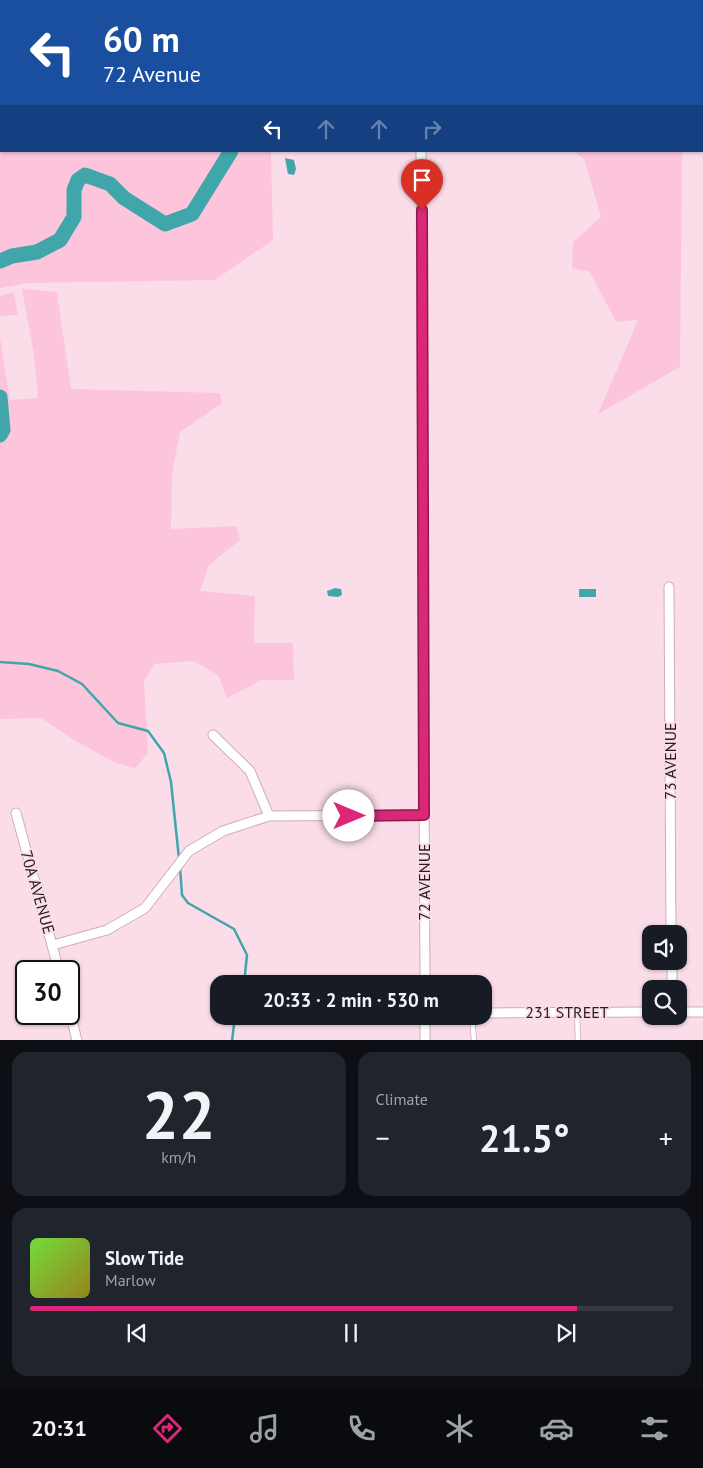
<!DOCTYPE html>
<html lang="en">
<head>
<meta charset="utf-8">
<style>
	:root { --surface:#171b24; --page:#20242c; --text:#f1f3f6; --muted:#9ea1a6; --line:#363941; --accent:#db2777 }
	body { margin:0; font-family:"PT Sans",sans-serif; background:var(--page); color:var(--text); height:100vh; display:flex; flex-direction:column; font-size:19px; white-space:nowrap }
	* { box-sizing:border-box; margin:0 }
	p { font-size:16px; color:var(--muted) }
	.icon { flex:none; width:28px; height:28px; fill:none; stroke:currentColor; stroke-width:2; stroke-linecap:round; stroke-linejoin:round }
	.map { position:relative; height:1040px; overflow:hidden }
	.sheet { display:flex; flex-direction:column; gap:12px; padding:12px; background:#0d0f14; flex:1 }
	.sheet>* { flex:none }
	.guide { position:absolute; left:0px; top:0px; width:704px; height:152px; box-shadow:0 1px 4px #0004; background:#1a4fa0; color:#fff; overflow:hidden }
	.tools { position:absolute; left:642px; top:925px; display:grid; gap:10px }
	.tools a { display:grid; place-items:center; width:45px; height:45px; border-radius:10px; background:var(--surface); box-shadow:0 1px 4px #0004; font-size:25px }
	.speed { position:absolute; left:15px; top:960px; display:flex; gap:10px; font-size:25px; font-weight:700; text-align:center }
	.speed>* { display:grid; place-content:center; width:65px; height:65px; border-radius:50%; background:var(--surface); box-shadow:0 1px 4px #0004; line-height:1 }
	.speed .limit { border:2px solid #111; border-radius:8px; background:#fff; color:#111 }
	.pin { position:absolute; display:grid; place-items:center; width:42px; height:42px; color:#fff; margin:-51px -21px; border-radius:50% 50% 50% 0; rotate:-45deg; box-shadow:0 0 5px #0007 }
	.pin .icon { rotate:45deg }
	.me { position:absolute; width:55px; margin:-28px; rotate:90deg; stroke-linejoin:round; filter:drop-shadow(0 0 4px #0008) }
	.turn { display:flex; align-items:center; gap:18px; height:105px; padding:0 20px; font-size:22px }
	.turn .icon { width:65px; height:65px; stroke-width:2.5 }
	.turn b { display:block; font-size:35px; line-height:42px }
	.lanes { display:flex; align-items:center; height:48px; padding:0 20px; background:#0003; justify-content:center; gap:25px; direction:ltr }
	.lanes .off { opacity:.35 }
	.big { font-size:38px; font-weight:600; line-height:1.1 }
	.sheet .tile { flex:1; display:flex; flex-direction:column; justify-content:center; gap:8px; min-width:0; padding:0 18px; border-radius:15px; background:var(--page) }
	.sheet .dial { align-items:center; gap:0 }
	.dial b { font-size:65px; line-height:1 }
	.song { display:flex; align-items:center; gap:15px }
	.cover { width:60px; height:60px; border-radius:8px; background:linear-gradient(135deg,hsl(100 70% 55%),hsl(50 70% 35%)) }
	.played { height:5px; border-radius:2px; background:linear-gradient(90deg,var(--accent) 85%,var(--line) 85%) }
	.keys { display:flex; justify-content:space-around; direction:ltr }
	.heat { display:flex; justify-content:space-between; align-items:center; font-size:28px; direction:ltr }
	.sheet .tiles { flex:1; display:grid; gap:12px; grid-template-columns:1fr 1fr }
	.tile:last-child { grid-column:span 2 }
	.trip { position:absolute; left:210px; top:975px; width:282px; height:50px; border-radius:15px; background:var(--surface); box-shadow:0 1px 4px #0004; font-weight:600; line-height:50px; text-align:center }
	.tab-bar { display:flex; height:80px; justify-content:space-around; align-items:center; background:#090b0e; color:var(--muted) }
	.tab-bar .icon { width:35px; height:35px }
	.tab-bar .on { color:var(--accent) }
	.tab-bar b { font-size:22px; color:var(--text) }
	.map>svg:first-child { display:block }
	.green { fill:#fdc5dc }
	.water { fill:#41a6a9 }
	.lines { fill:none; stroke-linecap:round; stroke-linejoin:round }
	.stream { stroke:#41a6a9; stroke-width:2.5 }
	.river { stroke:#41a6a9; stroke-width:15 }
	.service-casing { stroke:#d0acbb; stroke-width:6 }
	.minor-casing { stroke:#d0acbb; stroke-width:11 }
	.service { stroke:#fff; stroke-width:4.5 }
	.minor { stroke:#fff; stroke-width:9 }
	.route-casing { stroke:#8e194d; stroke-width:12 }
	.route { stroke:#db2777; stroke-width:9 }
	.labels { text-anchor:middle; stroke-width:4; stroke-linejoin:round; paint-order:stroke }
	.street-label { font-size:16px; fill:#281b21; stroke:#fbdde9 }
</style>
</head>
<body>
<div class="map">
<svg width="703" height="1041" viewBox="0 0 703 1041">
	<rect width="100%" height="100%" fill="#fbdde9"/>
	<path class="green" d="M92 0H406V1H92Z
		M580 0H703V53L702 1H579Z
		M0 111 1 151H271L273 240 215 280 28 283 0 288Z
		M573 151H683L682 160 680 367 598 414 638 320 616 322 590 272 572 268 573 242 601 217 584 159Z
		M22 289 57 292 71 389 220 393 222 403 180 432 172 474 171 529 236 526 240 540 209 565 200 591 255 596 254 643H293L294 680H261L227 698 218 675 193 661 155 664 144 681 148 753 135 768 116 763 72 739 41 718 0 719V337L10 400 38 398 34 355Z
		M14 292 18 315 0 316V296Z"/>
	<path class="water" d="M285 158 294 160 296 169 294 175 288 174Z
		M335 588 341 589 342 595 338 597 328 596 327 591Z
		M579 589H596V597H579Z"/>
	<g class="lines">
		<path class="stream" d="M0 662 29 664 58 671 82 684 118 723 148 731 164 753 171 782 179 859
			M180 867 182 895 188 903 234 929 247 955 244 984
			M232 1041 235 1016"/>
		<path class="river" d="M310 1 311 0
			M0 261 12 256 37 252 60 240 74 217V190L78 180 85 175 110 184 124 198 165 224 192 214 231 151
			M0 397 3 430 0 435"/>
		<g class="service-casing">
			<path id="service" d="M0 17 1 19
				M577 1012 578 1041
				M472 1016 474 1041"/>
		</g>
		<g class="minor-casing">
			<path id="minor" d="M420 0V1
				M421 151 425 984
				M669 587 671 934
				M213 735 250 771 269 816
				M16 813 59 971
				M53 945 107 930 145 908 189 851 223 831 269 816 424 815
				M672 961V989
				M69 1007 77 1041
				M679 1012H703
				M484 1013 651 1012
				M425 1016V1041"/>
		</g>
		<use href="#service" class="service"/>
		<use href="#minor" class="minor"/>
	</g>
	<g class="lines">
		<g class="route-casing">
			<path id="route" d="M349 816 424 815 422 210"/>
		</g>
		<use href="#route" class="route"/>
	</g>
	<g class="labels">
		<g class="street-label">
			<text transform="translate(670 761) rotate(-90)" y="6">73 AVENUE</text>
			<text transform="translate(424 882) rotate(-90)" y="6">72 AVENUE</text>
			<text transform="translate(38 892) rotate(74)" y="6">70A AVENUE</text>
			<text x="567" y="1018">231 STREET</text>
		</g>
	</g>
</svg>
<div class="tools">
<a><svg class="icon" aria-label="sound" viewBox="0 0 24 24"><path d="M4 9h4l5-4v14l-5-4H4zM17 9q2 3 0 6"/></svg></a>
<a><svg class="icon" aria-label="search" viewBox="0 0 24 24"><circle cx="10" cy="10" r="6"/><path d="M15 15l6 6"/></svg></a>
</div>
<div class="speed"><div class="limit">30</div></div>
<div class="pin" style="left:422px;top:210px;background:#d93025"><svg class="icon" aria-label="arrive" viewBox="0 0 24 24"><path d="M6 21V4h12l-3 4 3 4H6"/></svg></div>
<svg class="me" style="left:349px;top:816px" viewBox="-20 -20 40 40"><circle r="19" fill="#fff"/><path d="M0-13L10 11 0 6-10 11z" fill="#db2777"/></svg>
<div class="trip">20:33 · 2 min · 530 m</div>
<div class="guide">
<div class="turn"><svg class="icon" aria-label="left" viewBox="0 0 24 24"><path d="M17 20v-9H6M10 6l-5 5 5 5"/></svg><div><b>60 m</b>72 Avenue</div></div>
<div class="lanes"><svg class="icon" aria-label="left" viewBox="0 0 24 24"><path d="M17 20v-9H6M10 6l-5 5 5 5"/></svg><svg class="icon off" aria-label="ahead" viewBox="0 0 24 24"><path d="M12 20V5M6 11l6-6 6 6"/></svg><svg class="icon off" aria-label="ahead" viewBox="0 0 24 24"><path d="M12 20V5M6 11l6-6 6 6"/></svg><svg class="icon off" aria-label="right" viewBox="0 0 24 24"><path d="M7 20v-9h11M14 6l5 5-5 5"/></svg></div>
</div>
</div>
<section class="sheet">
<div class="tiles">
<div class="tile dial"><b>22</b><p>km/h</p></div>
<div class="tile"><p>Climate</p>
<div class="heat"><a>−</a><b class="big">21.5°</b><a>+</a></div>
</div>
<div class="tile">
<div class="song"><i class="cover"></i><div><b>Slow Tide</b><p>Marlow</p></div></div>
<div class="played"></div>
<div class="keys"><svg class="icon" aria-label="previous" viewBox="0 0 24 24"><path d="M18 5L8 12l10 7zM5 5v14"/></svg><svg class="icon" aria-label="pause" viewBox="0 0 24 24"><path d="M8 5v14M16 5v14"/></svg><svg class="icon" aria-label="next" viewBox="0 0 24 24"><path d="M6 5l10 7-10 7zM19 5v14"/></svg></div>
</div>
</div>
</section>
<nav class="tab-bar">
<b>20:31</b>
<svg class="icon on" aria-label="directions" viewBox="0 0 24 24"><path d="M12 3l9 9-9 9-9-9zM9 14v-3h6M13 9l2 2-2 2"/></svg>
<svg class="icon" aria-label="music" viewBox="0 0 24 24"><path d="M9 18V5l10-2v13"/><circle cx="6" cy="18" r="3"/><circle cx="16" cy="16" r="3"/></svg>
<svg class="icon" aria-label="phone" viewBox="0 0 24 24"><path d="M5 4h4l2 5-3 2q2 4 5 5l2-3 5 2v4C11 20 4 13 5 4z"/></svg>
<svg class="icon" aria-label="climate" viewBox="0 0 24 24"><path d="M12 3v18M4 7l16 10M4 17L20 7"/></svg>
<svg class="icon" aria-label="car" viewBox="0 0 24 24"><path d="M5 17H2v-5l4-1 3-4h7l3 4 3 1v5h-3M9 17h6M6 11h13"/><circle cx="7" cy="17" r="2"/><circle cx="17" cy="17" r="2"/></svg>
<svg class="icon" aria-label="filters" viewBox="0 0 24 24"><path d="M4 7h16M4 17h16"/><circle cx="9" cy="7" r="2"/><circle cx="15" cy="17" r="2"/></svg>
</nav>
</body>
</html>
